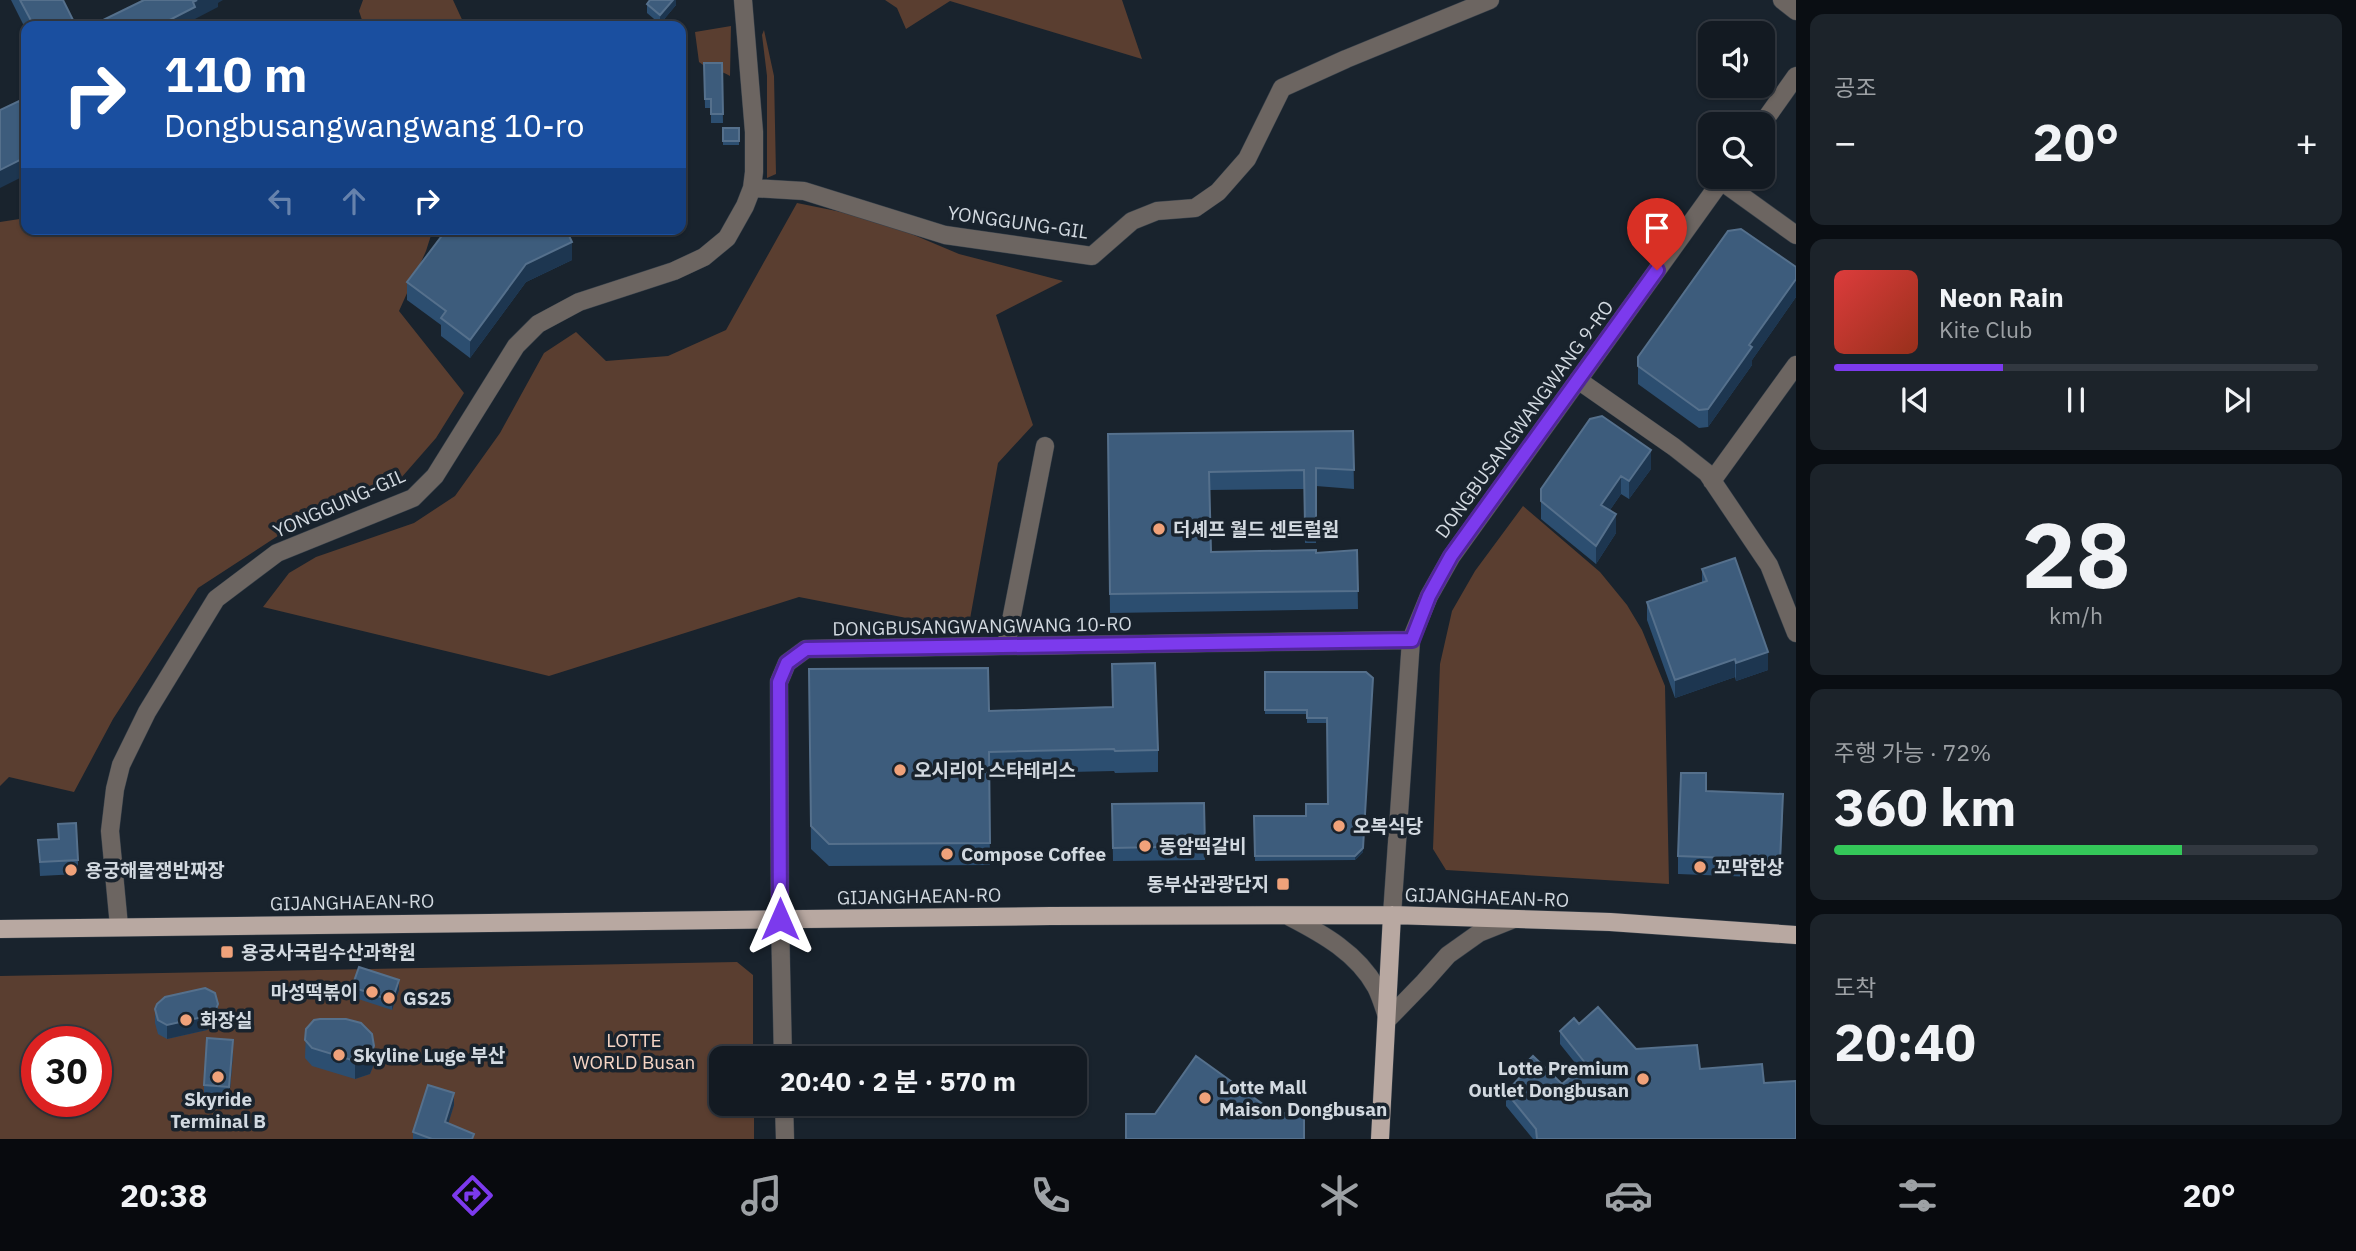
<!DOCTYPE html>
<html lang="ko">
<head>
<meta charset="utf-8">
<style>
	:root { --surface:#131a22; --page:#1c232a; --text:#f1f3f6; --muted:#9da1a5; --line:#323840; --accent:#7c3aed }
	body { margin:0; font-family:"IBM Plex Sans","Noto Sans KR",sans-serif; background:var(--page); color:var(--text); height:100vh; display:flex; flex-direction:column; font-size:26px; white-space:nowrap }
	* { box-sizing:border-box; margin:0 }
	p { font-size:23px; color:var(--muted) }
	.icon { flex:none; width:38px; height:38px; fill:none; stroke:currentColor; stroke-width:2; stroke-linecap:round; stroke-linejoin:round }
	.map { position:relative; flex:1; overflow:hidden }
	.side { display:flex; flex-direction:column; gap:14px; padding:14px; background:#0a0e13; width:560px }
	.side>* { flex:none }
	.guide { position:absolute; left:21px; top:21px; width:665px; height:214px; border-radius:14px; box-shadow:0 2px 5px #0004,0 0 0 2px var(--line); background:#1a4fa0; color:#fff; overflow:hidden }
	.fabs { position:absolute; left:1698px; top:21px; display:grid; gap:14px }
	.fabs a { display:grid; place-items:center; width:77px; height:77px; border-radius:14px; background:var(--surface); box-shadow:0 2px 5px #0004,0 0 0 2px var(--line); font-size:35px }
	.speed { position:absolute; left:21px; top:1026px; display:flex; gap:14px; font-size:35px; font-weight:700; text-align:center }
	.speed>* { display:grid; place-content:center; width:91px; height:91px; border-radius:50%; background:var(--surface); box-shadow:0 2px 5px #0004,0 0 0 2px var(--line); line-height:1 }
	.speed .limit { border:10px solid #d22; background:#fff; color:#111 }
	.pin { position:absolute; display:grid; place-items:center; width:60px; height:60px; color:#fff; margin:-72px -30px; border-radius:50% 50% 50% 0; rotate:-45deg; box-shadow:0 0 7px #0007 }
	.pin .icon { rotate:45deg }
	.me { position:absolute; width:77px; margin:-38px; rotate:0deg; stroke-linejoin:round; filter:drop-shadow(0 0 5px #0008) }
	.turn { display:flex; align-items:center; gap:24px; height:147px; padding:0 28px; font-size:32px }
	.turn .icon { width:91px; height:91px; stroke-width:2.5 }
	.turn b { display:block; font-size:49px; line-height:60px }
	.lanes { display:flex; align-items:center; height:66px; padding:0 28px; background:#0003; justify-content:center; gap:35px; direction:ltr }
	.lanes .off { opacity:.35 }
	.big { font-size:52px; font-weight:700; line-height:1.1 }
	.side .tile { flex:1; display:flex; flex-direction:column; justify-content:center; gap:10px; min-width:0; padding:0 24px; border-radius:14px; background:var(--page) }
	.side .dial { align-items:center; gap:0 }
	.dial b { font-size:91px; line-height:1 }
	.song { display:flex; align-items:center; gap:21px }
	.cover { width:84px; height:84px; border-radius:10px; background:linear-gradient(135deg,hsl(0 70% 55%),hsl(10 70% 35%)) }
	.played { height:7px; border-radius:4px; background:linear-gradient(90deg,var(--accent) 35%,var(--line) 35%) }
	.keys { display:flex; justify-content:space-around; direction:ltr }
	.heat { display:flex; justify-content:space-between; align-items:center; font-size:38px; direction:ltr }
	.charge { height:10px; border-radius:5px; background:linear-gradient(90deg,#34c759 72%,var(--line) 0) }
	.trip { position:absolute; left:709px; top:1046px; width:378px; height:70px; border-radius:14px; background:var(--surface); box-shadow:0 2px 5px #0004,0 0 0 2px var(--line); font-weight:700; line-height:70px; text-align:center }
	.menu { display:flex; height:112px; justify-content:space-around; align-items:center; background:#080a0e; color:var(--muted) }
	.menu .icon { width:49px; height:49px }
	.menu .current { color:var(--accent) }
	.menu b { font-size:32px; color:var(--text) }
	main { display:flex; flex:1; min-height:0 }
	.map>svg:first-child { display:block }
	.green { fill:#5a3e30; fill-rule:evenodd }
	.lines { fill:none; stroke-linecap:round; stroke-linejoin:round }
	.minor-casing { stroke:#37404a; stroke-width:19 }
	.major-casing { stroke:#37404a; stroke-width:19 }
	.minor { stroke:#6c6561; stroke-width:18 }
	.major { stroke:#b8a8a1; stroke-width:18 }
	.wall { fill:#2c4e70 }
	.shaded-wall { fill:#1d3650 }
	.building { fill:#3d5c7c; stroke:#55708c; stroke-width:2 }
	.route-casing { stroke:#51269a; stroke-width:18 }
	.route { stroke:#7c3aed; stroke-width:12 }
	.poi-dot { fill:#f0a27a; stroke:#19232d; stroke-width:2.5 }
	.labels { text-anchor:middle; stroke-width:7; stroke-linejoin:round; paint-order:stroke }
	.street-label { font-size:19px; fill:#d2d9e0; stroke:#19232d }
	.poi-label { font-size:19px; font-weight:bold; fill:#d2d9e0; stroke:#19232d; text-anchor:start }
	.park-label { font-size:19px; fill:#f6d5c5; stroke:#19232d }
</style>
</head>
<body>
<main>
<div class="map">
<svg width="1796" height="1139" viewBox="0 0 1796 1139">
	<rect width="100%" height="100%" fill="#19232d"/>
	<path class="green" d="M363 0H453L465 26H364L359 11Z
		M885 0H1122L1142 59 950 1 906 29 897 8Z
		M731 26 730 76C719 69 708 70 699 62L695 32Z
		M764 30 774 76 776 174 767 178V76L762 35Z
		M797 203 876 219 959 254 1063 281 996 315 1033 425 998 463 968 630 799 597 549 676 263 607 289 573 316 557 414 523 455 496 500 433 544 353 576 332 606 361 668 356 726 330Z
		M26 218V229H433L426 251 399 311 464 393 436 438 394 486 316 511 198 588 113 719 74 792 9 777 0 786V222Z
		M1523 506 1600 572 1627 605 1642 630 1665 686 1669 884 1446 870 1433 849 1440 664 1452 611 1475 571Z
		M737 962 753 975V1059H721V1104H754V1139H0V976ZM37 1041H96V1101H37Z"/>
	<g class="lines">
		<g class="minor-casing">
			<path id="minor" d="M1782 0 1796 11
				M1762 124 1796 76
				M1721 181 1796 235
				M752 188 804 191 945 235 1092 256 1132 221 1157 211 1195 208 1218 192 1247 159 1282 88 1346 59 1490 0
				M1578 380 1674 447 1707 473 1769 565 1796 633
				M1712 481 1796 365
				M1006 646 1045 446
				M1392 915 1411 640 1429 596 1451 557 1724 177
				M1290 917C1323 934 1357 953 1376 987 1381 997 1384 1008 1388 1019L1424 982 1448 955 1479 933 1514 919
				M119 926 110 831 115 789 121 765 147 712 216 599 277 553 413 498 435 476 516 346 538 324 579 302 674 271 704 257 727 238 745 206 752 188 754 172V132L743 0
				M783 1059 780 919 779 682 787 663 806 649 1411 640
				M784 1104 785 1139"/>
		</g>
		<g class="major-casing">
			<path id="major" d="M0 929 1051 916 1392 915 1610 922 1796 935
				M1380 1139 1392 915"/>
		</g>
		<use href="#minor" class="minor"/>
		<use href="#major" class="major"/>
	</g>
	<path class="wall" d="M11 0H63L76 26H26V30Z
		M676 0V5L660 24 647 13V4Z
		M704 63H722L723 123H711V108H705Z
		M723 128H739V145H723Z
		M507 235 572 260 526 282 470 358 441 336V325L407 300V282Z
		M1796 267V297L1752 360V365L1708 427 1699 428 1638 384V357Z
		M1353 431 1354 489 1316 486V543H1305L1304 489 1209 490 1211 552 1316 553 1357 550 1358 609 1110 613 1108 434Z
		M1651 469 1629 499 1621 494 1610 510 1616 533 1596 564 1541 519V489Z
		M1702 569 1768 670 1736 681 1735 677 1675 698 1647 620V602L1702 582Z
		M1112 664 1158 750V772L1115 773 1114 771 989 774 990 865 829 866 811 849 809 669 989 711 1113 707Z
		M1265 672H1366L1363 852 1355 860 1255 861 1254 816H1306L1328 804 1327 723H1307V714H1265Z
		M1706 791 1783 812 1780 878 1678 874V856Z
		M1204 803 1205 860 1113 861 1112 804Z
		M58 824 78 860V874L40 876 38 840 58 839Z
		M352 987 399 990 392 1010 352 997Z
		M155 1009 218 1018 216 1023 207 1030 167 1039 158 1034 155 1023Z
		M1579 1024 1636 1049 1700 1069 1764 1083 1796 1139H1533L1506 1106V1092L1521 1076V1068L1562 1084 1580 1069 1560 1044V1031Z
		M306 1029 374 1064 370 1074 355 1079 312 1066 305 1058Z
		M233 1054 229 1101 204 1099V1085Z
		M454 1105 448 1123 474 1139H413V1132Z"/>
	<path class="shaded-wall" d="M197 0H223L218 3V7L195 19V25L193 26H158Z
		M673 0H676V5L660 24V15Z
		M26 157V175L0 188V170Z
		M572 242V260L526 282 470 358V340L526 264Z
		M1796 279V297L1752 360V365L1708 427V409L1749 345Z
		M1651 450V469L1629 499V481Z
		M1621 476V494L1601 523V505Z
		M1616 514V533L1596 564V546Z
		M1768 652V670L1736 681V663Z
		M1735 659V677L1675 698V680Z
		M1373 678 1363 852 1355 860V856Z
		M399 980V990L392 1010V1001Z
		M218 1004V1018L216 1023 207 1030 167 1039V1025Z
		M233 1040V1054L229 1101V1087Z
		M374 1046V1064L370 1074 355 1079V1061Z
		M454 1093V1105L445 1134V1122Z"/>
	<path class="building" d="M20 0H63L76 26H34Z
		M144 0H197L193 2 195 7 158 26H91Z
		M650 0H673L660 15 647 4Z
		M704 63H722L723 114H711V99H705Z
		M19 101 26 116V157L0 170V110Z
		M723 128H739V141H723Z
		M447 229H499L507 235 519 229H566L572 242 526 264 470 340 441 318 446 311 407 282Z
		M1741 229 1796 267V279L1749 345 1752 347 1708 409 1699 410 1638 366V357L1728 231Z
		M1602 416 1651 450 1629 481 1621 476 1601 505 1616 514 1596 546 1541 501V489L1590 419Z
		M1353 431 1354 470 1316 468V525H1305L1304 470 1209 472 1211 552 1316 550V553L1357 550 1358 591 1110 594 1108 434Z
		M1735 558 1768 652 1736 663 1735 659 1675 680 1647 602 1707 581 1702 569Z
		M1155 663 1158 750 1115 751 1114 749 989 752 990 843 829 844 811 826 809 669 988 668 989 711 1113 707 1112 664Z
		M1265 672H1366L1373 678 1363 848 1355 856H1255L1254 816H1306V804H1328L1327 718H1307V710H1265Z
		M1681 773H1706V791L1783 794 1780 860 1678 856Z
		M1204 803 1205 846 1113 848 1112 804Z
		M76 823 78 860 40 862 38 840 59 839 58 824Z
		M359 967 399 980 392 1001 352 987Z
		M205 988 215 993 218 1004 216 1009 207 1016 167 1025 158 1020 155 1009 157 1004 165 997Z
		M1598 1007 1636 1049 1697 1045 1700 1069 1762 1064 1764 1083 1796 1081V1139H1537L1536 1129 1506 1092 1525 1072 1521 1068 1533 1056 1562 1084 1586 1064 1560 1031 1574 1018 1579 1024Z
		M320 1019H346L361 1023 372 1034 374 1046 370 1056 355 1061 312 1048 305 1040 306 1029 314 1020Z
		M207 1038 233 1040 229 1087 204 1085Z
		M1196 1056 1275 1113H1304V1139H1126V1114H1155Z
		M428 1085 454 1093 445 1122 474 1134 472 1139H432L413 1132Z"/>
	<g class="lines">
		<g class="route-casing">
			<path id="route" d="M780 919 779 682 787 663 806 649 1412 640 1429 596 1451 556 1657 270"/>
		</g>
		<use href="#route" class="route"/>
	</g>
	<g class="poi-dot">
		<circle cx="1159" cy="529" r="7"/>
		<circle cx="900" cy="770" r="7"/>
		<circle cx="1339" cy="826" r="7"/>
		<circle cx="1145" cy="846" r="7"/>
		<circle cx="947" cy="854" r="7"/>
		<circle cx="1700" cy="867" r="7"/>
		<circle cx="71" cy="870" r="7"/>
		<rect x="1276" y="877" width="14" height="14" rx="3.5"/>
		<rect x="220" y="945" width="14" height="14" rx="3.5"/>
		<circle cx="372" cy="992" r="7"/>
		<circle cx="389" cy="998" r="7"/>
		<circle cx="186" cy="1020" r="7"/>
		<circle cx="339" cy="1055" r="7"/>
		<circle cx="218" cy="1077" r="7"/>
		<circle cx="1643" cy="1079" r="7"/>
		<circle cx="1205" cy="1098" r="7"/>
	</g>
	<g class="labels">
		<g class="street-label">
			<text transform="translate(1018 222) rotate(8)" y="7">YONGGUNG-GIL</text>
			<text transform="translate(1524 419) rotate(-54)" y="7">DONGBUSANGWANGWANG 9-RO</text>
			<text transform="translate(339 503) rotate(-24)" y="7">YONGGUNG-GIL</text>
			<text transform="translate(982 626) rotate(-1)" y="7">DONGBUSANGWANGWANG 10-RO</text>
			<text transform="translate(919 896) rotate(-1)" y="7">GIJANGHAEAN-RO</text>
			<text transform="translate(1487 897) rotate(2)" y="7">GIJANGHAEAN-RO</text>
			<text transform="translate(352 902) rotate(-1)" y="7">GIJANGHAEAN-RO</text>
		</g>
		<g class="poi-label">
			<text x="1173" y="536">더셰프 월드 센트럴원</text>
			<text x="914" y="777">오시리아 스타테리스</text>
			<text x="1353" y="833">오복식당</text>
			<text x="1159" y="853">동암떡갈비</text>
			<text x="961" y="861">Compose Coffee</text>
			<text x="1714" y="874">꼬막한상</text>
			<text x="85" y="877">용궁해물쟁반짜장</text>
			<text x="1269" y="891" text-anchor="end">동부산관광단지</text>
			<text x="241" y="959">용궁사국립수산과학원</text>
			<text x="358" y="999" text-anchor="end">마성떡볶이</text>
			<text x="403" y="1005">GS25</text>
			<text x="200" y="1027">화장실</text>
			<text x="353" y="1062">Skyline Luge 부산</text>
			<text x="1629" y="1075" text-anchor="end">Lotte Premium<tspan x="1629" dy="22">Outlet Dongbusan</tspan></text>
			<text x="1219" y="1094">Lotte Mall<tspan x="1219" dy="22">Maison Dongbusan</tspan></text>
			<text x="218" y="1106" text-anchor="middle">Skyride<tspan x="218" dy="22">Terminal B</tspan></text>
		</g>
		<g class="park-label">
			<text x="634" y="1047">LOTTE<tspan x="634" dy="22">WORLD Busan</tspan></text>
		</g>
	</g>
</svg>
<div class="fabs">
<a><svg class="icon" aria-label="sound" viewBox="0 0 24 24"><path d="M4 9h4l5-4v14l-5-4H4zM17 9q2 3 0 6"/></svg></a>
<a><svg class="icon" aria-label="search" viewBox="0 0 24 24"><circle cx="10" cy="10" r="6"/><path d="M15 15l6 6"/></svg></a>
</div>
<div class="speed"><div class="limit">30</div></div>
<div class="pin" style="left:1657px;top:270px;background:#d93025"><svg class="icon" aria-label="arrive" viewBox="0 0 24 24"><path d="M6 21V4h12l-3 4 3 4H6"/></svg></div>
<svg class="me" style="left:780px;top:919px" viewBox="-20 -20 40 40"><path d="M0-17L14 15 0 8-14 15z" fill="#7c3aed" stroke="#fff" stroke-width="4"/></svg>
<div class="trip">20:40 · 2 분 · 570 m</div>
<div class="guide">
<div class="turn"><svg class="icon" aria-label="right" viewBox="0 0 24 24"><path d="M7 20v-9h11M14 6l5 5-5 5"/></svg><div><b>110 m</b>Dongbusangwangwang 10-ro</div></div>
<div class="lanes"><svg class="icon off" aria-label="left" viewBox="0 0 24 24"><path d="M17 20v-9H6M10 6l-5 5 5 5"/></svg><svg class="icon off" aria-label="ahead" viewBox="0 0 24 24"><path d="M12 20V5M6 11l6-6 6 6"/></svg><svg class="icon" aria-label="right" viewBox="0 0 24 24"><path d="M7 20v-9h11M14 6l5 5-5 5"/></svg></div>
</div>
</div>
<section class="side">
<div class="tile"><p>공조</p>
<div class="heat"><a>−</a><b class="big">20°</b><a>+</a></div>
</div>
<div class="tile">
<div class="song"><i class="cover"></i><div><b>Neon Rain</b><p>Kite Club</p></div></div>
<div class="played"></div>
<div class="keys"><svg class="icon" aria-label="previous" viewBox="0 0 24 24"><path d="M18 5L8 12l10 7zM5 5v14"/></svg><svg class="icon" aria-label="pause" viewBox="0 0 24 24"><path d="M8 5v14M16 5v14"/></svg><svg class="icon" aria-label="next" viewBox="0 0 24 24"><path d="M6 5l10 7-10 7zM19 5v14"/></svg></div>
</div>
<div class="tile dial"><b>28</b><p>km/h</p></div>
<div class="tile"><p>주행 가능 · 72%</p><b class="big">360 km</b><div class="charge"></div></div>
<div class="tile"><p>도착</p><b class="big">20:40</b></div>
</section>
</main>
<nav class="menu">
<b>20:38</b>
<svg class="icon current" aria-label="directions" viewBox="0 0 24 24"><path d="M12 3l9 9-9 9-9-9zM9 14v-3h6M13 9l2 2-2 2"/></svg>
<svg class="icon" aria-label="music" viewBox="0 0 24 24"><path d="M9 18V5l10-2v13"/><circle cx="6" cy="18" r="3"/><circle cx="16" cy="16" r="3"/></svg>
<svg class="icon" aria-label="phone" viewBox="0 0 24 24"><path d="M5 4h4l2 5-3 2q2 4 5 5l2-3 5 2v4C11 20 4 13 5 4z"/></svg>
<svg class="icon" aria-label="climate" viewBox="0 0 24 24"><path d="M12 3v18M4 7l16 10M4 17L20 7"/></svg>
<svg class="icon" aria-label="car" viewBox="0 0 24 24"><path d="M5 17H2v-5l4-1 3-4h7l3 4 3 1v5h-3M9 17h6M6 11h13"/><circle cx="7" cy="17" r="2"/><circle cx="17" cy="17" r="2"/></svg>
<svg class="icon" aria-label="filters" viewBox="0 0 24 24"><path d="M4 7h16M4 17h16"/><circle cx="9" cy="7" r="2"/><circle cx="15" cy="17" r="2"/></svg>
<b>20°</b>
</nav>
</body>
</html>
